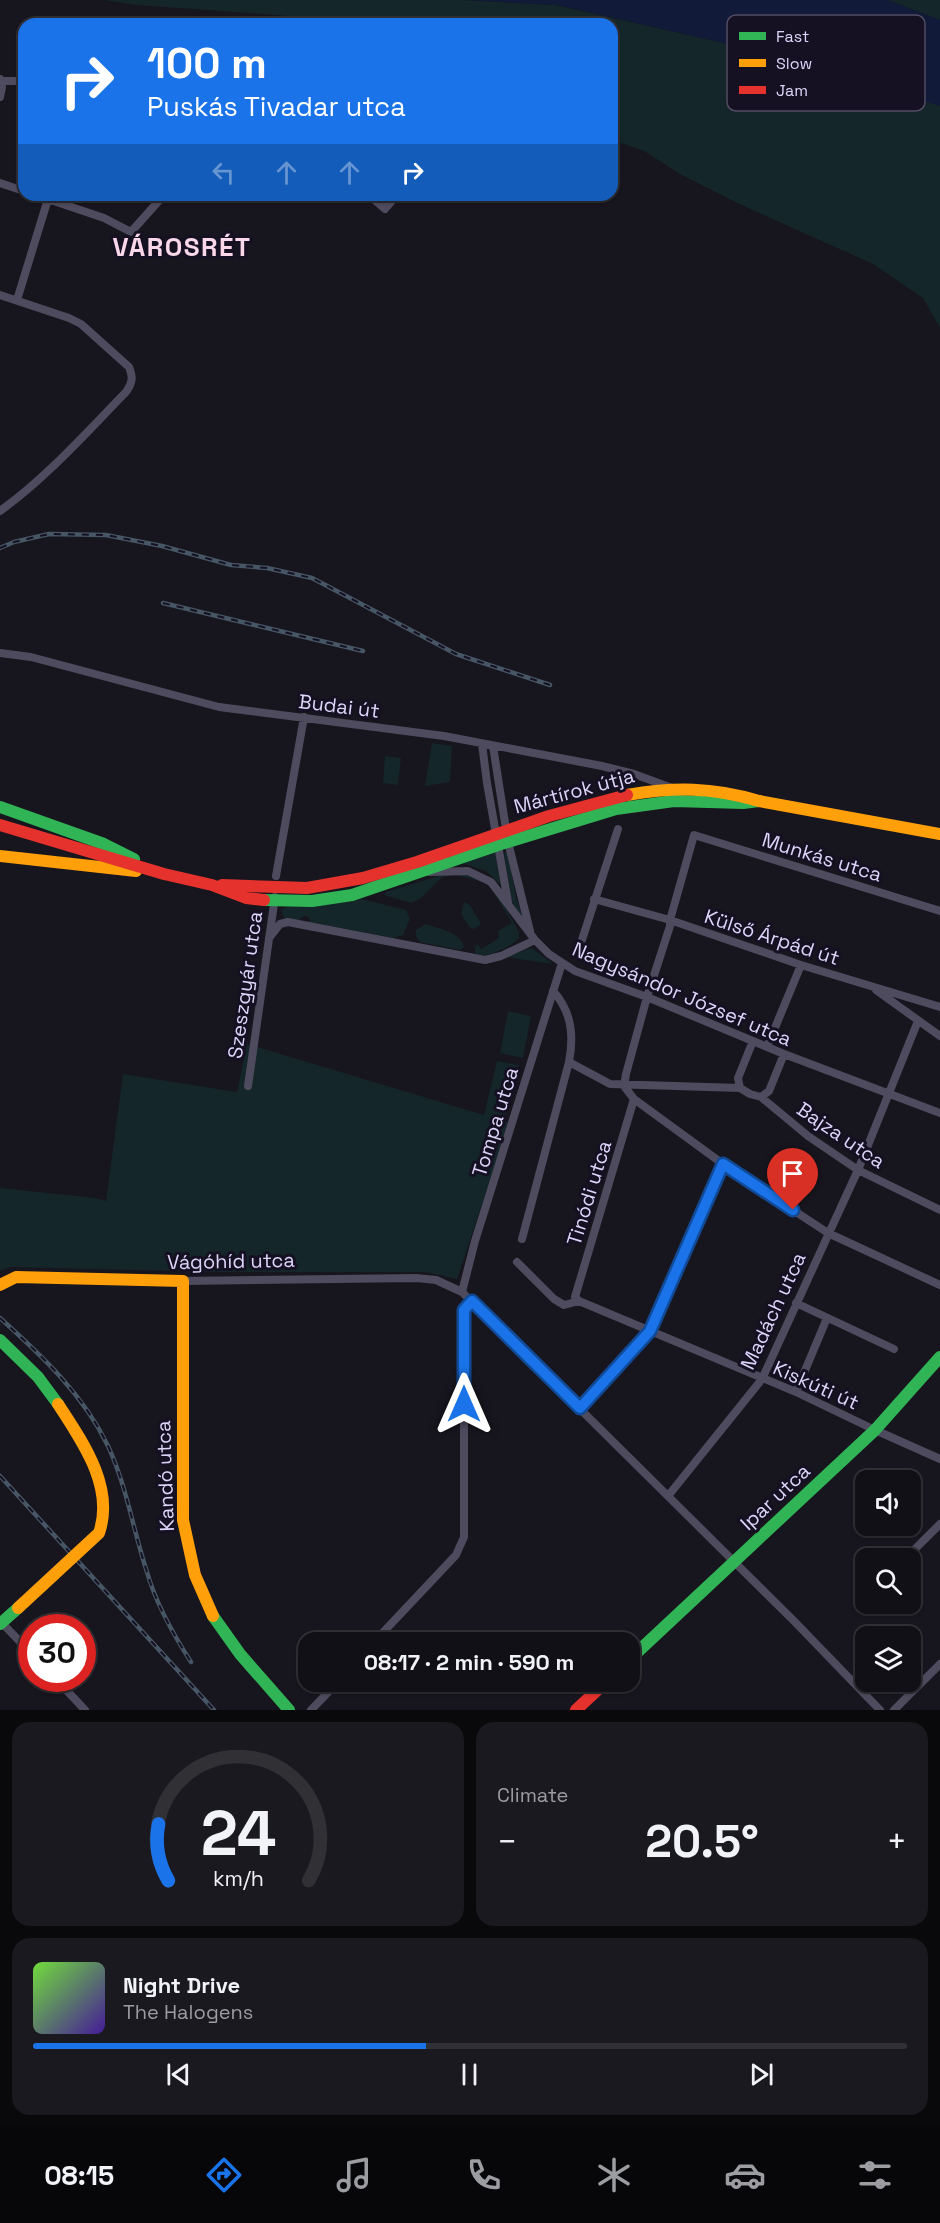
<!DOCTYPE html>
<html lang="en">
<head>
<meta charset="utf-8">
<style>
	:root { --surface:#111016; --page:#1a191f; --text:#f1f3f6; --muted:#9c9da1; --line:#303035; --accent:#1a73e8 }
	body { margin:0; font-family:"Space Grotesk",sans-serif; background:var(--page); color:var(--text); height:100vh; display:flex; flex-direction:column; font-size:22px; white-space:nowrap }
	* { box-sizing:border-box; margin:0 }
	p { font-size:20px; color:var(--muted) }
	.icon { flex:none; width:33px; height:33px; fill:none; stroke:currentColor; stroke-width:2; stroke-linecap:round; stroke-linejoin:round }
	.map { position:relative; height:1710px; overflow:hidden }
	.side { display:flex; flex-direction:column; gap:12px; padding:12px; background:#09090c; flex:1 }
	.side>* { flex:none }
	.banner { position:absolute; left:18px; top:18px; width:600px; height:183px; border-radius:18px; box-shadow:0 2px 4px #0004,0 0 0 2px var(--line); background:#1a73e8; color:#fff; overflow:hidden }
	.tools { position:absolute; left:855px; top:1470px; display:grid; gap:12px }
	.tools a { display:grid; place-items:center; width:66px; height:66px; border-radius:12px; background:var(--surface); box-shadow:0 2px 4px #0004,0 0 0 2px var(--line); font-size:30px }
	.speed { position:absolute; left:18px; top:1614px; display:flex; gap:12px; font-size:30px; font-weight:700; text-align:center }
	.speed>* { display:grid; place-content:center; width:78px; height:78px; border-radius:50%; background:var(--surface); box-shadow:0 2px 4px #0004,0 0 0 2px var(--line); line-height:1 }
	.speed .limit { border:9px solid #d22; background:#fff; color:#111 }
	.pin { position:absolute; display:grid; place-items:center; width:51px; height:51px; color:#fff; margin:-62px -26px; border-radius:50% 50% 50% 0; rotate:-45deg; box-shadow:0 0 6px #0007 }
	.pin .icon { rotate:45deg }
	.me { position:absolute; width:66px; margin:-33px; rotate:0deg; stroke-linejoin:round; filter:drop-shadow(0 0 4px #0008) }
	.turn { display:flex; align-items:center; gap:21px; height:126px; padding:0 30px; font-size:27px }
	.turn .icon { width:78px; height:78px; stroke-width:2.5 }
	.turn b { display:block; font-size:42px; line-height:51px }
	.lanes { display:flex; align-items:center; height:57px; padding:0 30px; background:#0003; justify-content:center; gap:30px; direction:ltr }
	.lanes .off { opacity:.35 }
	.big { font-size:45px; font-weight:600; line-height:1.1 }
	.side .tile { flex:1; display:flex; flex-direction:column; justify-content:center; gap:9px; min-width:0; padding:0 21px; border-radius:18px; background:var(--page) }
	.side .dial { align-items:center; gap:0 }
	.dial svg { height:156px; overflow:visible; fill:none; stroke:var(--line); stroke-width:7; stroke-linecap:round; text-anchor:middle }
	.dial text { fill:var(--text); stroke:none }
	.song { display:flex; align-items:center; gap:18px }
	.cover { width:72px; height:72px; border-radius:9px; background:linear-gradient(135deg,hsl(100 70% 55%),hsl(260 70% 35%)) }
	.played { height:6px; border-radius:3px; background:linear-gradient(90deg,var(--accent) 45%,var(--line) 45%) }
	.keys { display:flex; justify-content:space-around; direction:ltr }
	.heat { display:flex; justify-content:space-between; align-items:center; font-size:33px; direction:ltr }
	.side .tiles { flex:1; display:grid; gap:12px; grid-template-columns:1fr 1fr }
	.tile:last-child { grid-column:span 2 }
	.trip { position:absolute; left:298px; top:1632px; width:342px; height:60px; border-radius:18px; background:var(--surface); box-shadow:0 2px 4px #0004,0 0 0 2px var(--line); font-weight:600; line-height:60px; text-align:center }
	.tab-bar { display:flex; height:96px; justify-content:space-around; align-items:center; background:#070609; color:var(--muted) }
	.tab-bar .icon { width:42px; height:42px }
	.tab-bar .active { color:var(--accent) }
	.tab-bar b { font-size:27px; color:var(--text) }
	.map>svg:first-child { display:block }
	.green { fill:#142629 }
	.water { fill:#111a38 }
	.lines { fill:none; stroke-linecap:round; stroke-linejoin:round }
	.street { stroke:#4d4b5d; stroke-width:8 }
	.fast { stroke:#30b455; stroke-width:12 }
	.slow { stroke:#ff9f0a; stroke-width:12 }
	.jam { stroke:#e5322d; stroke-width:12 }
	.rail-casing { stroke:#475665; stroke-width:4.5 }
	.rail { stroke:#151122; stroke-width:2; stroke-dasharray:7; stroke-linecap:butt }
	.slow-bridge { stroke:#ff9f0a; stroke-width:12 }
	.route-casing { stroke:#114b97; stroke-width:15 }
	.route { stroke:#1a73e8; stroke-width:10 }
	.labels { text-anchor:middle; stroke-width:6; stroke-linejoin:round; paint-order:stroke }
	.street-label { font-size:20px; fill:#ded6fa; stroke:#151122 }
	.district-label { font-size:26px; font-weight:bold; letter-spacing:1.5px; fill:#fad8ea; stroke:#151122 }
	.key { fill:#151122; stroke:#514c63; stroke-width:1.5 }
	.key-label { font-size:16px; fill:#ded6fa }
</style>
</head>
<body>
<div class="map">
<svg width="940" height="1710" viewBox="0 0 940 1710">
	<rect width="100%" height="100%" fill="#17151e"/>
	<path class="green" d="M105 0H463L556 5 755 50 936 104 940 106V328L923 298 873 264 737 203 680 174 644 151 612 140V24H338L331 19 136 5Z
		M887 0H940V20Z
		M432 743 452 746 450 782 425 786Z
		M385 756 401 758 398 785 383 783Z
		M495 852 501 885 486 871 462 863Z
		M506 852 508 853 516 898 524 920 512 902 504 853Z
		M460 872 484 879 495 890 519 932V938C511 947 486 960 475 953V946L478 944 481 949 499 938 498 931 512 923 491 888 483 882 456 875 442 877 421 898 411 903 384 895 386 892 442 875Z
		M362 899 406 910 410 919 403 935 393 938 310 922 309 917 304 916 298 921 285 919 281 910 286 907 314 906Z
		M464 902 470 905 480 922V925L474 929 470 928 461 914Z
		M425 924C438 928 461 932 464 947L460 950 420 942 416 936V930Z
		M530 948 535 950 553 964 505 957Z
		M508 1011 531 1016 523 1058 500 1053Z
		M247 1044 484 1115 497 1061 519 1065 504 1121 509 1123 457 1279 425 1272H210L10 1267 0 1271V1188L95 1198 106 1201 123 1074 237 1092Z"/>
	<path class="water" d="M463 0H887L940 20V106L755 50 557 5Z"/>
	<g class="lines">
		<path class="street" d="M0 79 2 87 0 97
			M1 81H24
			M0 183 24 191
			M36 195 104 218 131 232 164 195
			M369 195 385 209 397 195
			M0 295 69 318 81 324 129 367C133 377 133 382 126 392 86 433 47 477 0 511
			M17 300 48 199
			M0 653 31 657 219 707 444 736 602 766 634 774 672 788
			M482 744 487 783 508 902
			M493 746 508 842 530 931
			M430 872 468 871 491 882 535 940 549 954 575 971 647 997 784 1054 940 1113
			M276 876 304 717
			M594 899 670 920 801 965 940 1007
			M940 911 694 835 670 920V926L647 997 626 1074 624 1086 634 1099 723 1164 828 1233 940 1285
			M269 938 280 924 288 922 485 960 501 956 535 940
			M579 949 618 829
			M876 990 940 1036
			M553 991C572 1012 574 1036 569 1062L610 1084 740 1088
			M753 1041 738 1078 740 1088 750 1094 761 1097 769 1091 784 1054
			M767 1047 801 965
			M248 1086 275 897
			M761 1097 808 1136 858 1170 940 1210
			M634 1099 575 1297 579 1301 796 1392 875 1430 940 1459
			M522 1239 569 1062
			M517 1262 554 1299 564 1305 579 1301
			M183 1281 416 1278 436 1280 462 1292 794 1621 880 1710
			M462 1292 475 1241 562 963
			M796 1303 894 1349
			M796 1392 827 1318
			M581 1408 650 1331 723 1164
			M668 1496 762 1379 858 1170 918 1021
			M906 1558 940 1524
			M1 1622 32 1654
			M374 1642 456 1555 464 1537V1310L472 1301
			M55 1678 85 1710
			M311 1710 338 1682
			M894 1710 940 1664"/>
		<path class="fast" d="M0 807 104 844 134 859
			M264 900 312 901 352 895 498 845 616 809 674 801 743 803 759 801
			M0 1340 38 1377 58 1404
			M213 1616 240 1654 289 1710
			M0 1624 18 1608
			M630 1659 875 1430 940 1357"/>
		<path class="slow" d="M627 795C675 787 712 787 759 801L940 834
			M0 856 136 871
			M0 1285 16 1277 183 1281V1520L195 1575 213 1616"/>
		<path class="jam" d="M0 825 164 874 212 885 246 898 264 900
			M222 885 307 888 363 878 417 862 549 816 627 795
			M576 1710 606 1682"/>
		<g class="rail-casing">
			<path id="rail" d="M0 548 14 542 49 534 106 535 162 546 231 565 267 568 312 578 456 654 550 685
				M163 603 363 651
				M0 1318C42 1356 83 1394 108 1446 127 1487 133 1530 147 1572 156 1604 173 1634 191 1662
				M0 1476 214 1710"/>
		</g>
		<use href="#rail" class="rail"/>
		<path class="slow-bridge" d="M18 1608 99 1533C115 1487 82 1441 58 1404"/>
	</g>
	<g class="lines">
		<g class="route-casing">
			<path id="route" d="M464 1404V1310L472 1301 580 1408 650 1331 723 1164 793 1210"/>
		</g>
		<use href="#route" class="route"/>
	</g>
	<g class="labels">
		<g class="street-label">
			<text transform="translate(339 706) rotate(7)" y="7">Budai út</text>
			<text transform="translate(574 791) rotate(-15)" y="7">Mártírok útja</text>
			<text transform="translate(822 857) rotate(17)" y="7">Munkás utca</text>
			<text transform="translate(772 937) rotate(18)" y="7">Külső Árpád út</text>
			<text transform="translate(245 985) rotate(-82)" y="7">Szeszgyár utca</text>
			<text transform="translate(682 994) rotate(23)" y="7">Nagysándor József utca</text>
			<text transform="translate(495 1122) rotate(-73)" y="7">Tompa utca</text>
			<text transform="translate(841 1135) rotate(34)" y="7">Bajza utca</text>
			<text transform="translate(589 1193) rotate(-73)" y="7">Tinódi utca</text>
			<text transform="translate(231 1261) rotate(-1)" y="7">Vágóhíd utca</text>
			<text transform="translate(773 1311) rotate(-65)" y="7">Madách utca</text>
			<text transform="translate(816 1385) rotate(24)" y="7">Kiskúti út</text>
			<text transform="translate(165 1476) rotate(-92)" y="7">Kandó utca</text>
			<text transform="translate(775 1497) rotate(-43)" y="7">Ipar utca</text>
		</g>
		<g class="district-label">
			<text x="182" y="256">VÁROSRÉT</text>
		</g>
	</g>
	<rect x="727" y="15" width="198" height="96" rx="9" class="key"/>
	<rect x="739" y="32" width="27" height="8" fill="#30b455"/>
	<rect x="739" y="59" width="27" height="8" fill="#ff9f0a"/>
	<rect x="739" y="86" width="27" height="8" fill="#e5322d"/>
	<g class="key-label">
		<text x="776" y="42">Fast</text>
		<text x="776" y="69">Slow</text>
		<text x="776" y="96">Jam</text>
	</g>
</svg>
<div class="tools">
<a><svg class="icon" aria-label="sound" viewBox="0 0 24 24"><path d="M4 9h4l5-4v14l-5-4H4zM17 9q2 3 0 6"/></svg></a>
<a><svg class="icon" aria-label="search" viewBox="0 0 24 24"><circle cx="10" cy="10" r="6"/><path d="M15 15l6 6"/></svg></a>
<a><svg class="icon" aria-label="layers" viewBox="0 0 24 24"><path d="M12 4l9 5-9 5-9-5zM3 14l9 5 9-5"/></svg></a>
</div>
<div class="speed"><div class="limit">30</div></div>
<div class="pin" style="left:793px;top:1210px;background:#d93025"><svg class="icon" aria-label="arrive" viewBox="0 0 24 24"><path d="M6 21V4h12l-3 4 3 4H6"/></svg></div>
<svg class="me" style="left:464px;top:1404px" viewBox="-20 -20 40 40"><path d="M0-17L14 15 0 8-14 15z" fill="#1a73e8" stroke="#fff" stroke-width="4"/></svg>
<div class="trip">08:17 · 2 min · 590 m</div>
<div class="banner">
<div class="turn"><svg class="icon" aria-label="right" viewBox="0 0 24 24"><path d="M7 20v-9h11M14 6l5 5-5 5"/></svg><div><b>100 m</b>Puskás Tivadar utca</div></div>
<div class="lanes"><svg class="icon off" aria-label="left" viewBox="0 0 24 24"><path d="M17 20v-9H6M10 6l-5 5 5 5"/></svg><svg class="icon off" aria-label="ahead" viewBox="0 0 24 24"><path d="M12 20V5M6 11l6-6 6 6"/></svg><svg class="icon off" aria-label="ahead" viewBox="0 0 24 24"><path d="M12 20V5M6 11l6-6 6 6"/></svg><svg class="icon" aria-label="right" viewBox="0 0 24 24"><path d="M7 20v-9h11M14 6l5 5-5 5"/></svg></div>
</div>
</div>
<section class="side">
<div class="tiles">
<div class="tile dial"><svg viewBox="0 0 100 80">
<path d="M14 69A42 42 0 1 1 86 69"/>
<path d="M14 69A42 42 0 0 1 9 40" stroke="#1a73e8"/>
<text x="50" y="56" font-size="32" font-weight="700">24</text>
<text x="50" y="72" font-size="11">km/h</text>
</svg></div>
<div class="tile"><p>Climate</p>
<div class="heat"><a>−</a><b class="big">20.5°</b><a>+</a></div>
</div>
<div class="tile">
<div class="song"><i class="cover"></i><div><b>Night Drive</b><p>The Halogens</p></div></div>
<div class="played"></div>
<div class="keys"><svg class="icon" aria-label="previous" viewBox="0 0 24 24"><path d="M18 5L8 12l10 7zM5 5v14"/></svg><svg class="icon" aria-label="pause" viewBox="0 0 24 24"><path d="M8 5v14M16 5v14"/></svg><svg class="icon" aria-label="next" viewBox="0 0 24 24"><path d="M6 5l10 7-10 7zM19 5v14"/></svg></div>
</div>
</div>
</section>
<nav class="tab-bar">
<b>08:15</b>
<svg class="icon active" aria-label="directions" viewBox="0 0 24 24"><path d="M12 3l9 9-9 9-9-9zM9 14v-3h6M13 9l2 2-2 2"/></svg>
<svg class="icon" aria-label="music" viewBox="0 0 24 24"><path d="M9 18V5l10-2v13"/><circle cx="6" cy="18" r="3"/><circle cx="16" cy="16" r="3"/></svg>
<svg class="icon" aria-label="phone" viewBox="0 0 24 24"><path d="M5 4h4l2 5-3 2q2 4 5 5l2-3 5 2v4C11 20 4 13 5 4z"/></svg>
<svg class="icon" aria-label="climate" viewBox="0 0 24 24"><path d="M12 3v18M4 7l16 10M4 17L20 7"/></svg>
<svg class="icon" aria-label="car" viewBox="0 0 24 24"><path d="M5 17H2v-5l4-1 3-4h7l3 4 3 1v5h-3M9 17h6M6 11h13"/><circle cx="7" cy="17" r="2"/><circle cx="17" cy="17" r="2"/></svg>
<svg class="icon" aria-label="filters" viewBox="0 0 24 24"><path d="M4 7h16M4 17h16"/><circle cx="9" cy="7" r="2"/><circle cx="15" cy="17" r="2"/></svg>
</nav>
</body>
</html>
